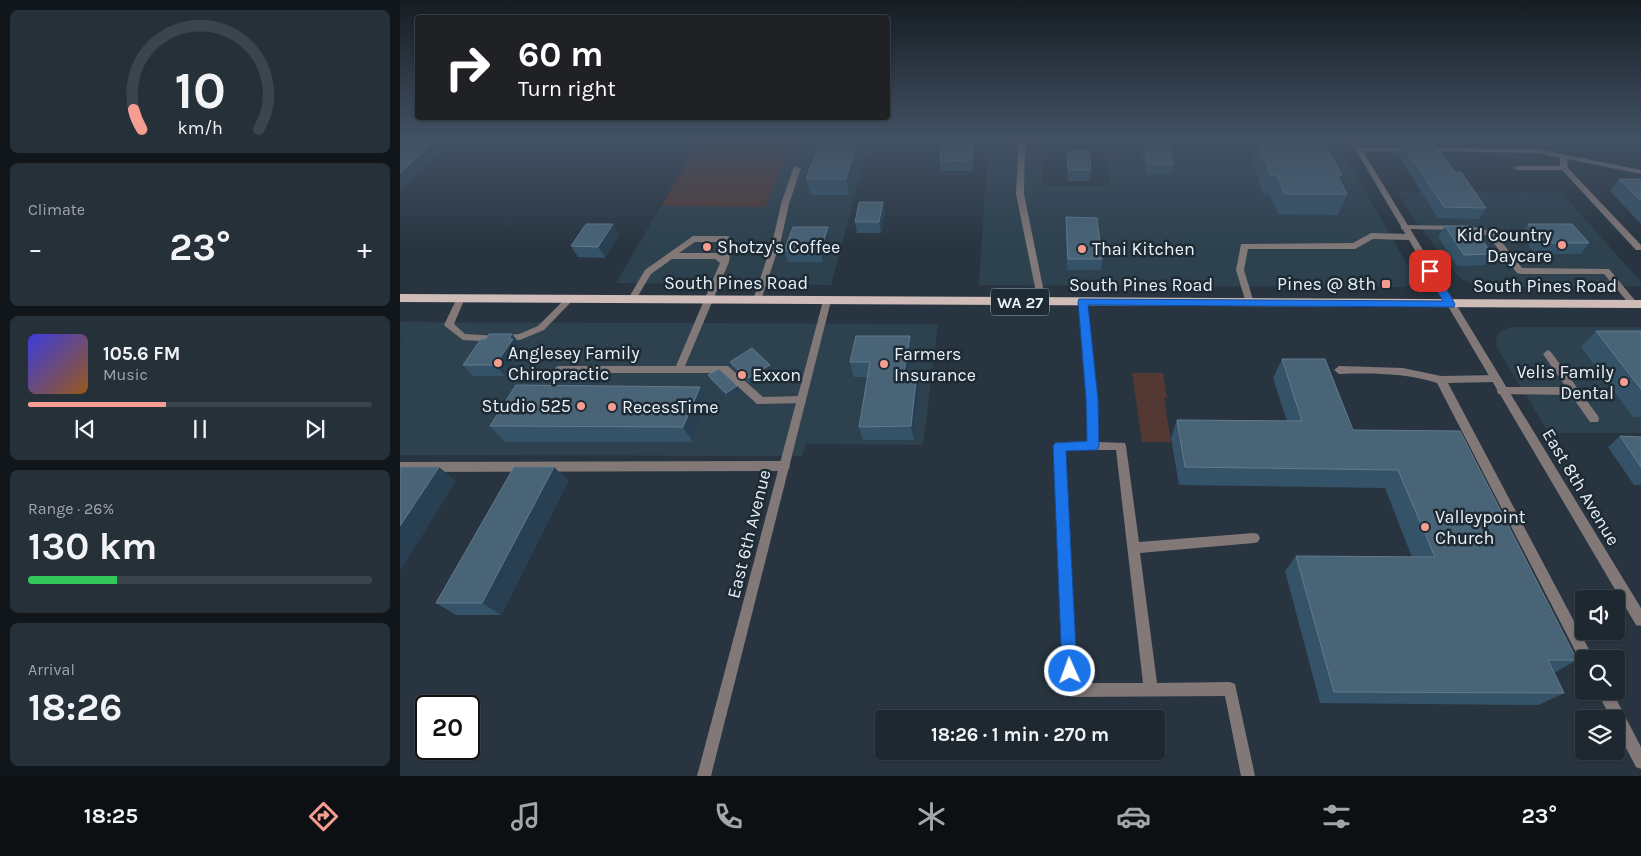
<!DOCTYPE html>
<html lang="en">
<head>
<meta charset="utf-8">
<style>
	:root { --surface:#1e2830; --page:#263038; --text:#f1f3f6; --muted:#a1a6ab; --line:#3c444c; --accent:#f59d90 }
	body { margin:0; font-family:Karla,sans-serif; background:var(--page); color:var(--text); height:100vh; display:flex; flex-direction:column; font-size:19px; white-space:nowrap }
	* { box-sizing:border-box; margin:0 }
	p { font-size:16px; color:var(--muted) }
	.icon { flex:none; width:28px; height:28px; fill:none; stroke:currentColor; stroke-width:2; stroke-linecap:round; stroke-linejoin:round }
	.map { position:relative; flex:1; overflow:hidden }
	.panel { display:flex; flex-direction:column; gap:10px; padding:10px; background:#10161a; width:400px }
	.panel>* { flex:none }
	.hud { position:absolute; left:15px; top:15px; width:475px; height:105px; border-radius:5px; box-shadow:0 1px 4px #0004,0 0 0 1px var(--line); background:#202124; color:#fff; overflow:hidden }
	.tools { position:absolute; left:1175px; top:590px; display:grid; gap:10px }
	.tools a { display:grid; place-items:center; width:50px; height:50px; border-radius:5px; background:var(--surface); box-shadow:0 1px 4px #0004,0 0 0 1px var(--line); font-size:25px }
	.speed { position:absolute; left:15px; top:695px; display:flex; gap:10px; font-size:25px; font-weight:700; text-align:center }
	.speed>* { display:grid; place-content:center; width:65px; height:65px; border-radius:50%; background:var(--surface); box-shadow:0 1px 4px #0004,0 0 0 1px var(--line); line-height:1 }
	.speed .limit { border:2px solid #111; border-radius:8px; background:#fff; color:#111 }
	.pin { position:absolute; display:grid; place-items:center; width:42px; height:42px; color:#fff; margin:-21px; border-radius:10px; box-shadow:0 2px 8px #0006 }
	.me { position:absolute; width:55px; margin:-28px; rotate:358deg; stroke-linejoin:round; filter:drop-shadow(0 0 4px #0008) }
	.turn { display:flex; align-items:center; gap:18px; height:105px; padding:0 20px; font-size:22px }
	.turn .icon { width:65px; height:65px; stroke-width:2.5 }
	.turn b { display:block; font-size:35px; line-height:42px }
	.big { font-size:38px; font-weight:700; line-height:1.1 }
	.panel .card { flex:1; display:flex; flex-direction:column; justify-content:center; gap:8px; min-width:0; padding:0 18px; border-radius:8px; background:var(--page) }
	.panel .dial { align-items:center; gap:0 }
	.dial svg { height:130px; overflow:visible; fill:none; stroke:var(--line); stroke-width:7; stroke-linecap:round; text-anchor:middle }
	.dial text { fill:var(--text); stroke:none }
	.song { display:flex; align-items:center; gap:15px }
	.cover { width:60px; height:60px; border-radius:8px; background:linear-gradient(135deg,hsl(240 70% 55%),hsl(30 70% 35%)) }
	.played { height:5px; border-radius:2px; background:linear-gradient(90deg,var(--accent) 40%,var(--line) 40%) }
	.keys { display:flex; justify-content:space-around; direction:ltr }
	.heat { display:flex; justify-content:space-between; align-items:center; font-size:28px; direction:ltr }
	.charge { height:8px; border-radius:4px; background:linear-gradient(90deg,#34c759 26%,var(--line) 0) }
	.trip { position:absolute; left:475px; top:710px; width:290px; height:50px; border-radius:5px; background:var(--surface); box-shadow:0 1px 4px #0004,0 0 0 1px var(--line); font-weight:700; line-height:50px; text-align:center }
	.dock { display:flex; height:80px; justify-content:space-around; align-items:center; background:#0c1013; color:var(--muted) }
	.dock .icon { width:35px; height:35px }
	.dock .current { color:var(--accent) }
	.dock b { font-size:22px; color:var(--text) }
	main { display:flex; flex:1; min-height:0 }
	.map>svg:first-child { display:block }
	.built { fill:#2d414e }
	.green { fill:#533834 }
	.lines { fill:none; stroke-linecap:round; stroke-linejoin:round }
	.service { fill:#817877; fill-rule:evenodd }
	.minor { fill:#817877; fill-rule:evenodd }
	.tertiary { fill:#817877; fill-rule:evenodd }
	.primary { fill:#cfbcb9; fill-rule:evenodd }
	.wall { fill:#355368 }
	.shaded-wall { fill:#284051 }
	.building { fill:#496477; stroke:#627a8c }
	.route { fill:#1a73e8; stroke:#114b97 }
	.poi-dot { fill:#f59d90; stroke:#1e2b35; stroke-width:2 }
	.labels { text-anchor:middle; stroke-width:5; stroke-linejoin:round; paint-order:stroke }
	.shield { fill:#1e2b35; stroke:#abb6be; stroke-width:1 }
	.shield-label { font-size:16px; font-weight:bold; fill:#e8f1f8 }
	.poi-label { font-size:18px; fill:#e8f1f8; stroke:#1e2b35; text-anchor:start }
	.street-label { font-size:18px; fill:#e8f1f8; stroke:#1e2b35 }
</style>
</head>
<body>
<main>
<section class="panel">
<div class="card dial"><svg viewBox="0 0 100 80">
<path d="M14 69A42 42 0 1 1 86 69"/>
<path d="M14 69A42 42 0 0 1 9 57" stroke="#f59d90"/>
<text x="50" y="56" font-size="32" font-weight="700">10</text>
<text x="50" y="72" font-size="11">km/h</text>
</svg></div>
<div class="card"><p>Climate</p>
<div class="heat"><a>−</a><b class="big">23°</b><a>+</a></div>
</div>
<div class="card">
<div class="song"><i class="cover"></i><div><b>105.6 FM</b><p>Music</p></div></div>
<div class="played"></div>
<div class="keys"><svg class="icon" aria-label="previous" viewBox="0 0 24 24"><path d="M18 5L8 12l10 7zM5 5v14"/></svg><svg class="icon" aria-label="pause" viewBox="0 0 24 24"><path d="M8 5v14M16 5v14"/></svg><svg class="icon" aria-label="next" viewBox="0 0 24 24"><path d="M6 5l10 7-10 7zM19 5v14"/></svg></div>
</div>
<div class="card"><p>Range · 26%</p><b class="big">130 km</b><div class="charge"></div></div>
<div class="card"><p>Arrival</p><b class="big">18:26</b></div>
</section>
<div class="map">
<svg width="1241" height="776" viewBox="0 0 1241 776">
	<rect width="100%" height="100%" fill="#283540"/>
	<path class="built" d="M393 140H470L431 285 216 283 261 206 365 207Z
		M588 140H641L643 186H711L704 140H936L1014 276 1013 283 1005 287 579 285Z
		M1160 191 1241 282V286L1087 287 1076 285 1062 279 1053 271 1012 216 998 192Z
		M0 322 538 324 523 445 406 444 402 456 0 455Z
		M1112 327H1241V433H1149L1097 348 1096 339 1100 332Z"/>
	<path class="green" d="M300 140H393L365 207 261 206Z
		M732 373H763L767 398H764L771 442H742Z"/>
	<g class="lines">
		<path class="service" d="M619 140H625L624 194 620 196 616 194Z
			M959 148H1010L1014 150 1010 152 957 151V149Z
			M1025 148 1137 149 1241 170V174L1167 159 1168 168 1241 245V250H1236L1162 170H1117L1113 168 1117 166H1160V158L1137 153 1023 151V149Z
			M394 166 401 168 389 204 381 240 361 300 357 303 354 302 353 300 373 240 381 204Z
			M1001 225 1070 226 1094 232 1122 268 1209 269 1238 304 1237 306H1231L1204 274H1120L1117 273 1088 236 1070 230 1004 229H1001Z
			M971 233 1010 234 1014 237 1010 240 973 239 955 249H848L844 270 854 303 850 306 846 303 836 270 841 244 953 243Z
			M293 236H328L332 239 329 262 285 366H328L363 397 401 396 405 397 406 400 405 403 357 404 323 373H156L154 370 156 367 159 366H276L320 263 315 259H272L251 274 235 301 232 302 228 299 245 270ZM295 242H324L322 255 317 253H279Z
			M61 295 65 298 54 324 65 334 99 336 119 334 138 326 167 297 170 296 174 299 144 330 120 340 99 342 63 340 46 327 44 325 57 298Z
			M683 299 687 302 697 399 698 442 725 443 726 446 739 542 854 533 858 534 860 538 858 542 854 543 740 553 757 683 830 682 835 684 855 776H841L825 696 671 697 666 695 664 690 654 446 655 443 659 442H688L687 399 679 302ZM665 450H716L743 683H678Z
			M1148 350 1151 352 1198 416 1199 419 1198 422H1190L1171 395 1098 394 1097 391 1098 388 1102 387H1166L1143 354Z
			M939 366 1003 368 1041 376 1098 375 1100 378 1095 382 1048 383 1194 659H1184V664H1182L1037 383C1005 373 972 373 939 374L934 370Z
			M385 461 389 463 390 466 389 469 385 471 0 472V462Z
			M1197 691H1212L1241 747V769L1236 767 1216 729V719H1211Z"/>
		<path class="minor" d="M617 192H623L624 194 646 302 642 305 638 302 616 194Z
			M427 298 431 301 311 776H297L423 301Z"/>
		<path class="tertiary" d="M950 140H956L1241 608V626L1236 625Z"/>
		<path class="primary" d="M0 294 1241 300V308L0 302Z"/>
	</g>
	<path class="wall" d="M8 140H76L65 151H41Z
		M421 140H460L462 152 449 195H411L406 179Z
		M542 140H574L573 171H541L540 161Z
		M988 140H1089L1087 142 1025 143 1055 172 1086 208 1079 219 1038 218 997 153 1000 146H992Z
		M858 143 942 175 940 180 947 194 938 215 878 214 870 195H864L852 163Z
		M744 145 773 164 771 175H746L742 156Z
		M667 151 691 170 690 181H668L667 161Z
		M1219 179H1241V224L1210 191Z
		M485 213 481 233H457L455 222Z
		M666 217 702 259 701 270H667L666 228Z
		M1128 224 1189 243 1181 254H1135L1120 235Z
		M1045 226 1092 254 1085 265 1057 266 1038 237Z
		M428 227 431 238 423 262H388L384 251Z
		M219 235 205 258 178 257 171 246Z
		M1196 331H1241V417H1233L1181 347Z
		M510 336 512 351 509 372 520 386 514 440H463L459 427 468 377H454L450 362Z
		M86 339 121 345 120 347 122 350 105 376H73L63 365Z
		M882 359 953 430 1060 431 1177 660 1154 673 1164 693 1139 705 920 703 885 571 896 556 1012 557 985 488 779 485 771 438 777 420 887 421 873 378Z
		M330 362 370 365 373 370 351 384 332 367Z
		M308 375 340 391 328 398 311 380Z
		M300 387 309 402 293 442H105L90 426Z
		M1220 436 1241 437V485H1234L1208 447Z
		M154 467 168 481 101 615H56L36 603Z"/>
	<path class="shaded-wall" d="M60 140H76L65 151 59 141Z
		M458 140H460L462 152 449 195 446 179Z
		M573 140 574 146 573 171 572 160Z
		M34 141 41 151 0 190V173Z
		M483 202 485 213 481 233 479 222Z
		M213 224 219 235 205 258 198 247Z
		M428 227 431 238 423 262 420 251Z
		M112 334 121 345 120 347 122 350 105 376 95 365Z
		M0 336 5 341 0 348Z
		M510 336 512 351 507 386 504 372Z
		M370 365 373 370 351 384 348 378Z
		M517 371 520 386 514 440 511 426Z
		M337 386 340 391 328 398 326 393Z
		M300 387 309 402 293 442 283 427Z
		M39 467 56 481 0 571V526Z
		M154 467 168 481 101 615 82 603Z"/>
	<path class="building" d="M8 140H60L59 141H34L0 173V147Z
		M421 140H458L446 179H406Z
		M542 140H573L572 160 540 161Z
		M858 143 925 144 942 175H937L947 194H885L877 175H871Z
		M1002 143H1033L1055 172H1061L1086 208 1044 207Z
		M744 145 769 146 773 164H748Z
		M667 151H689L691 170H668Z
		M1219 179H1241V201Z
		M459 202H483L479 222H455Z
		M666 217 697 218 702 259H668Z
		M186 224H213L198 247 171 246Z
		M1128 224H1172L1189 243H1143Z
		M1045 226H1072L1092 254 1064 255Z
		M393 227H428L420 251H384Z
		M1196 331H1241V389Z
		M89 334H112L109 339H113L95 365H63L81 339H86Z
		M456 336H510L504 372 517 371 511 426 459 427 470 362H450Z
		M352 348 370 365 348 378 330 362Z
		M882 359H925L953 430 1060 431 1177 660H1148L1164 693 934 692 896 556 1035 557 998 470 785 467 777 420 902 421Z
		M319 369 337 386 326 393 308 375Z
		M116 385 300 387 283 427 90 426Z
		M1220 436 1241 437V467Z
		M0 467H39L0 526Z
		M114 467H154L82 603H36Z"/>
	<linearGradient id="sky" x2="0" y2="1"><stop stop-color="#161d23"/><stop offset="0.56" stop-color="#425164"/><stop offset="1" stop-color="#425164" stop-opacity="0"/></linearGradient>
	<rect width="1241" height="248" fill="url(#sky)"/>
	<path class="route" d="M1030 267 1034 268 1055 304 1054 307 688 305 698 399 699 446 697 450 666 451 677 671 675 677 670 679 664 677 662 671 653 446 655 443 687 441 686 399 678 302 679 299 1043 301 1025 271Z"/>
	<g class="poi-dot">
		<circle cx="1162" cy="245" r="5"/>
		<circle cx="307" cy="247" r="5"/>
		<circle cx="682" cy="249" r="5"/>
		<rect x="981" y="279" width="10" height="10" rx="2.5"/>
		<circle cx="98" cy="363" r="5"/>
		<circle cx="484" cy="364" r="5"/>
		<circle cx="342" cy="375" r="5"/>
		<circle cx="1224" cy="382" r="5"/>
		<circle cx="181" cy="406" r="5"/>
		<circle cx="212" cy="407" r="5"/>
		<circle cx="1025" cy="527" r="5"/>
	</g>
	<g class="labels">
		<rect class="shield" x="591" y="288.5" width="58" height="27" rx="4"/>
		<g class="shield-label">
			<text x="620" y="308">WA 27</text>
		</g>
		<g class="poi-label">
			<text x="1152" y="241" text-anchor="end">Kid Country<tspan x="1152" dy="21">Daycare</tspan></text>
			<text x="317" y="253">Shotzy's Coffee</text>
			<text x="692" y="255">Thai Kitchen</text>
			<text x="976" y="290" text-anchor="end">Pines @ 8th</text>
			<text x="108" y="359">Anglesey Family<tspan x="108" dy="21">Chiropractic</tspan></text>
			<text x="494" y="360">Farmers<tspan x="494" dy="21">Insurance</tspan></text>
			<text x="1214" y="378" text-anchor="end">Velis Family<tspan x="1214" dy="21">Dental</tspan></text>
			<text x="352" y="381">Exxon</text>
			<text x="171" y="412" text-anchor="end">Studio 525</text>
			<text x="222" y="413">RecessTime</text>
			<text x="1035" y="523">Valleypoint<tspan x="1035" dy="21">Church</tspan></text>
		</g>
		<g class="street-label">
			<text x="336" y="289">South Pines Road</text>
			<text x="741" y="291">South Pines Road</text>
			<text x="1145" y="292">South Pines Road</text>
			<text transform="translate(1181 487) rotate(59)" y="6">East 8th Avenue</text>
			<text transform="translate(349 534) rotate(-76)" y="6">East 6th Avenue</text>
		</g>
	</g>
</svg>
<div class="tools">
<a><svg class="icon" aria-label="sound" viewBox="0 0 24 24"><path d="M4 9h4l5-4v14l-5-4H4zM17 9q2 3 0 6"/></svg></a>
<a><svg class="icon" aria-label="search" viewBox="0 0 24 24"><circle cx="10" cy="10" r="6"/><path d="M15 15l6 6"/></svg></a>
<a><svg class="icon" aria-label="layers" viewBox="0 0 24 24"><path d="M12 4l9 5-9 5-9-5zM3 14l9 5 9-5"/></svg></a>
</div>
<div class="speed"><div class="limit">20</div></div>
<div class="pin" style="left:1030px;top:271px;background:#d93025"><svg class="icon" aria-label="arrive" viewBox="0 0 24 24"><path d="M6 21V4h12l-3 4 3 4H6"/></svg></div>
<svg class="me" style="left:670px;top:671px" viewBox="-20 -20 40 40"><circle r="17" fill="#1a73e8" stroke="#fff" stroke-width="3"/><path d="M0-11L8 9 0 5-8 9z" fill="#fff"/></svg>
<div class="trip">18:26 · 1 min · 270 m</div>
<div class="hud">
<div class="turn"><svg class="icon" aria-label="right" viewBox="0 0 24 24"><path d="M7 20v-9h11M14 6l5 5-5 5"/></svg><div><b>60 m</b>Turn right</div></div>
</div>
</div>
</main>
<nav class="dock">
<b>18:25</b>
<svg class="icon current" aria-label="directions" viewBox="0 0 24 24"><path d="M12 3l9 9-9 9-9-9zM9 14v-3h6M13 9l2 2-2 2"/></svg>
<svg class="icon" aria-label="music" viewBox="0 0 24 24"><path d="M9 18V5l10-2v13"/><circle cx="6" cy="18" r="3"/><circle cx="16" cy="16" r="3"/></svg>
<svg class="icon" aria-label="phone" viewBox="0 0 24 24"><path d="M5 4h4l2 5-3 2q2 4 5 5l2-3 5 2v4C11 20 4 13 5 4z"/></svg>
<svg class="icon" aria-label="climate" viewBox="0 0 24 24"><path d="M12 3v18M4 7l16 10M4 17L20 7"/></svg>
<svg class="icon" aria-label="car" viewBox="0 0 24 24"><path d="M5 17H2v-5l4-1 3-4h7l3 4 3 1v5h-3M9 17h6M6 11h13"/><circle cx="7" cy="17" r="2"/><circle cx="17" cy="17" r="2"/></svg>
<svg class="icon" aria-label="filters" viewBox="0 0 24 24"><path d="M4 7h16M4 17h16"/><circle cx="9" cy="7" r="2"/><circle cx="15" cy="17" r="2"/></svg>
<b>23°</b>
</nav>
</body>
</html>
